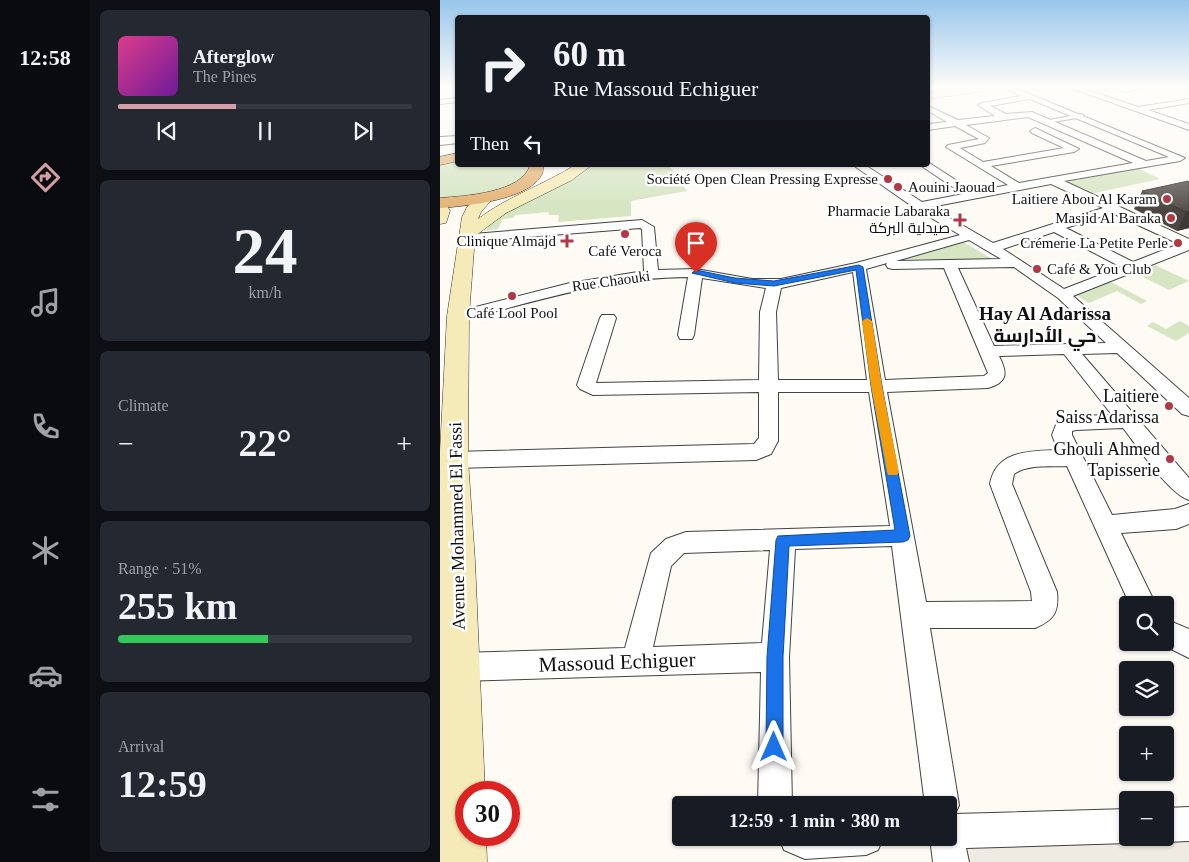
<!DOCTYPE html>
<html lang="en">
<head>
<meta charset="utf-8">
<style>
	:root { --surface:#171b24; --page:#242831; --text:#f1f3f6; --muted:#9ea1a6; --line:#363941; --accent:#d49fa6 }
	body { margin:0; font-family:"Times New Roman",Cairo,serif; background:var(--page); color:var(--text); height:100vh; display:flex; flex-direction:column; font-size:19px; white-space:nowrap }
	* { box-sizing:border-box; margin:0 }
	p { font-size:16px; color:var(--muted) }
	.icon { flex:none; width:28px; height:28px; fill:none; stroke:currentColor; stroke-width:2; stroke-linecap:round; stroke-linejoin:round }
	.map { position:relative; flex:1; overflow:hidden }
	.drawer { display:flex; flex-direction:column; gap:10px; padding:10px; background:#0d0f14; width:350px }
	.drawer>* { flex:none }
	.banner { position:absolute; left:15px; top:15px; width:475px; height:152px; border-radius:5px; box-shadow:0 1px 4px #0004; background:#171b24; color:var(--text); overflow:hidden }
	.fabs { position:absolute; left:679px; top:596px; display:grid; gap:10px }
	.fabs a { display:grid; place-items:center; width:55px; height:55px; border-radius:5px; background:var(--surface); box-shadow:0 1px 4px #0004; font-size:25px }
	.speed { position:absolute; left:15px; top:781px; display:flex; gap:10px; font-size:25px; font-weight:700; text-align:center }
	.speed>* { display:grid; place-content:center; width:65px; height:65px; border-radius:50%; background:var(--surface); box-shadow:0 1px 4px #0004; line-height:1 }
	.speed .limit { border:8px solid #d22; background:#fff; color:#111 }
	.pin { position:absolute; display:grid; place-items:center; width:42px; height:42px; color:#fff; margin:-51px -21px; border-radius:50% 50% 50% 0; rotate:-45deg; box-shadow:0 0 5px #0007 }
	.pin .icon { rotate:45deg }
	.me { position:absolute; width:55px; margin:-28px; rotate:0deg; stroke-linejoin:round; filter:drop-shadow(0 0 4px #0008) }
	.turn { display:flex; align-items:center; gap:18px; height:105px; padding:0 15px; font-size:22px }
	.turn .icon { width:65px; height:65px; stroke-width:2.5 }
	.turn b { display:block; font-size:35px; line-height:42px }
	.then { display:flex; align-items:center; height:48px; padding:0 15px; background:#0003; gap:10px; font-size:19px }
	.big { font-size:38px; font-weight:700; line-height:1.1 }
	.drawer .card { flex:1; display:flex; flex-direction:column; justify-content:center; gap:8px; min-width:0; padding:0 18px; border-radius:8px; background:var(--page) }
	.drawer .dial { align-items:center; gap:0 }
	.dial b { font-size:65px; line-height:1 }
	.song { display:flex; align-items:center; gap:15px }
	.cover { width:60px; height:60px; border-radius:8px; background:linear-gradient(135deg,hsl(330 70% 55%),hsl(280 70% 35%)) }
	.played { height:5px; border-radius:2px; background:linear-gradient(90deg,var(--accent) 40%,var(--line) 40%) }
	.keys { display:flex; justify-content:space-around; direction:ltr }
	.heat { display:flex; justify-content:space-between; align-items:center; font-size:28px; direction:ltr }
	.charge { height:8px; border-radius:4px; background:linear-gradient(90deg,#34c759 51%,var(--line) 0) }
	.trip { position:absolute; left:232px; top:796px; width:285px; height:50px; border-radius:5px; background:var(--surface); box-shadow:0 1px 4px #0004; font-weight:700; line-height:50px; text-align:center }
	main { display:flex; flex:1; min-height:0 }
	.dock { display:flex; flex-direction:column; width:90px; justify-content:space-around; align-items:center; background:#090b0e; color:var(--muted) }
	.dock .icon { width:35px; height:35px }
	.dock .selected { color:var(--accent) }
	.dock b { font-size:22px; color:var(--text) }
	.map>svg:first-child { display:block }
	.green { fill:#d6e5c2 }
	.plaza { fill:#efebe3 }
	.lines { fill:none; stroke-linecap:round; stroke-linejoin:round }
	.pedestrian-casing { stroke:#434343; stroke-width:2 }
	.minor-casing { stroke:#434343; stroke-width:2 }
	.tertiary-casing { stroke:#434343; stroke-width:2 }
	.secondary-casing { stroke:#323232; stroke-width:1 }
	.trunk-casing { stroke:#212121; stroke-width:1 }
	.pedestrian { fill:#fff; fill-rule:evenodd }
	.minor { fill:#fff; fill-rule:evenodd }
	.tertiary { fill:#fff; fill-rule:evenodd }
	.secondary { fill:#f5ebb8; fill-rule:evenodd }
	.trunk { fill:#e4b274; fill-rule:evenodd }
	.wall { fill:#4c4643 }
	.shaded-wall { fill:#3e3937 }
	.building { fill:#58514e; stroke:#3e3937 }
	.route { fill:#1a73e8; stroke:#114b97 }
	.slow { fill:#f59e0b }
	.poi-dot { fill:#b03945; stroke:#fff; stroke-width:2 }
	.labels { text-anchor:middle; stroke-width:5; stroke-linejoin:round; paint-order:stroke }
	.far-poi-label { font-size:15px; fill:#101010; stroke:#fff; text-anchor:end }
	.far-street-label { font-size:15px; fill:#101010; stroke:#fff }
	.poi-label { font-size:18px; fill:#101010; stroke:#fff; text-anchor:end }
	.street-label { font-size:18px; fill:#101010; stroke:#fff }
	.neighbourhood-label { font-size:19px; font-weight:bold; fill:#101010; stroke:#fff }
	.near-street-label { font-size:21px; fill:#101010; stroke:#fff }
</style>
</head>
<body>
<main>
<nav class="dock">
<b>12:58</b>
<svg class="icon selected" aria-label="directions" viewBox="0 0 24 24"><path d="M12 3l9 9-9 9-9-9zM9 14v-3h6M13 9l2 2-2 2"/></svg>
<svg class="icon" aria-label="music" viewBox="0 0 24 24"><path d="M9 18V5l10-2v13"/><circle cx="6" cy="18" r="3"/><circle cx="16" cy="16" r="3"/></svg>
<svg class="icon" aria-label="phone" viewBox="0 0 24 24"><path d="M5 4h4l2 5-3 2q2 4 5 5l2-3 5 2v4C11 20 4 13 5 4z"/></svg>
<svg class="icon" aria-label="climate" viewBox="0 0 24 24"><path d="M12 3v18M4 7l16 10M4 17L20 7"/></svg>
<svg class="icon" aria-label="car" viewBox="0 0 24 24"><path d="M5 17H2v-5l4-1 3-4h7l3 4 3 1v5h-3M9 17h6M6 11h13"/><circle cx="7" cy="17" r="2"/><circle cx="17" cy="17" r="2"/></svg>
<svg class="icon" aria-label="filters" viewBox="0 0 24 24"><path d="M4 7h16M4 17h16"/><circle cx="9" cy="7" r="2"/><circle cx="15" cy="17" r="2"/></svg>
</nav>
<section class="drawer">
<div class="card">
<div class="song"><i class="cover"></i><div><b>Afterglow</b><p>The Pines</p></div></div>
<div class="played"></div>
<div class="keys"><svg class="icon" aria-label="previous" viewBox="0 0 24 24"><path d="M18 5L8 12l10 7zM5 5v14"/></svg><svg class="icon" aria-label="pause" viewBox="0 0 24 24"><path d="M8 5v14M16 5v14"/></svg><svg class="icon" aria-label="next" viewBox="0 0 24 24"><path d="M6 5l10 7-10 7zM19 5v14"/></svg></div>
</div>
<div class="card dial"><b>24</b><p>km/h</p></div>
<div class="card"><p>Climate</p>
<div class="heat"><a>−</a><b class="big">22°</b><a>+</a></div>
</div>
<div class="card"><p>Range · 51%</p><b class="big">255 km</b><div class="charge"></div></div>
<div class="card"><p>Arrival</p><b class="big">12:59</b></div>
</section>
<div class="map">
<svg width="749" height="862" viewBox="0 0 749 862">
	<rect width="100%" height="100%" fill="#fefbf5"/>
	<path class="green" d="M17 160 18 165H87L89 170C71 196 29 196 0 198V164Z
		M151 165H229L247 191 191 201V216L118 222 119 215H108L109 212 75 215 73 218 63 219 58 229 44 231 69 209Z
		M697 168 720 179 645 195 622 182Z
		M522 241 552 259H455Z
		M715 265 749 281 729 290 695 273Z
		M669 281 707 301 701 304 677 291 649 303 636 295Z
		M740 321 749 326V333L736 341 707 326 713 322 726 329Z"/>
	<path class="plaza" d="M749 837V862H516L513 840Z"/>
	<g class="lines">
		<g class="pedestrian-casing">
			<path id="pedestrian" d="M641 114 643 115V117L607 123 604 121Z"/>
		</g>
		<g class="minor-casing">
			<path id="minor" d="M488 88H496L502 92 495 94Z
				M565 88H575L745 158 740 161 624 181 749 239V250L633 296 749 398V416L742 414 677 353 642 354 749 478V500C728 493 698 447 683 428L636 430 632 431V435L672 515 735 509 749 504V524L736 529 681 533 716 605H690L627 466C610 467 588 464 574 474L572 484 617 592C619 612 614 620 595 628H490L519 805 515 814 688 809V838H700L688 843 526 848 529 862H493L490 838H509V805H485L452 546 355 549 349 657 352 805H318L321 672 20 681 10 677 6 667 10 657 20 653 185 648 211 553 226 539 246 532 450 526 429 392H338V441L331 454 316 460 14 468 7 466 3 460 7 454 14 452 314 444 319 438V392L153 395 140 389 137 385 160 318 162 315H174L176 318 156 383 319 380 320 312 326 288 262 278 254 335 252 339H240L238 335 248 277C169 277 94 302 18 321L12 319 10 316 12 313 130 283 204 271 202 229 200 228 26 242 21 241 19 238 21 235 202 220 214 227 218 270 256 269 312 279H341L416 263 520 235 476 209 413 165H425L482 202 523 194 483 167 482 165H488V162L534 192 568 185 506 147 508 145 539 139 515 126 488 130V124L507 122 488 111V106L518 120 555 116 538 105 542 103 581 96ZM589 99H590L729 157 706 161 592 112 566 114 550 106ZM588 117 693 163 579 183 551 166 634 152 639 149 595 128 590 131 592 133 624 148 543 162 520 148 545 143 549 138 526 125ZM611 184 663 208 553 243 491 207ZM672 213 739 244 693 262 626 228ZM614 232 681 267 624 289 563 249ZM529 240 561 259 456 261ZM447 263 446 265 448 268 453 269 504 268 548 373 544 376 445 380 426 269ZM574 267 618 298 666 343 554 346 518 268ZM413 272 427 380H338L336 312 341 288ZM624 354 672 415 633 416 617 422 612 435 618 450C590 451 556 450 550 484L591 592 592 601 486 602 447 392 548 388C569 382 567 372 559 356ZM330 550 322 643 213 647 231 566 244 553Z
				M631 88H642L698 107 749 99V103L708 110 749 124V130Z
				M672 88H705L686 92Z
				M18 98V102L0 104V100Z
				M725 619 749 629V658L717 642H725Z
				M749 807V841L725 842 714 838H725V808Z
				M339 838H443L438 850 426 855 365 859 344 850Z"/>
		</g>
		<g class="tertiary-casing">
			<path id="tertiary" d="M18 136V143L0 145V137Z"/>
		</g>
		<g class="secondary-casing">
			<path id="secondary" d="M524 88H551L546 91 488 99V93Z
				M135 165H152L132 180 66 213 35 236 29 316 28 460 35 561 45 792H26V835H46L47 862H0V451L7 316 22 217 27 207 40 194H52L54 197 41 212 38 219C68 196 104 185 135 165Z
				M0 202 6 204 10 211 6 223 0 224Z"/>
		</g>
		<g class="trunk-casing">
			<path id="trunk" d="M18 153V161L0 165V157Z
				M90 165H104C103 169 103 173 101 176 87 200 26 206 0 208V198C24 196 83 193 90 165Z"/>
		</g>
		<use href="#pedestrian" class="pedestrian"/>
		<use href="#minor" class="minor"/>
		<use href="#tertiary" class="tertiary"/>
		<use href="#secondary" class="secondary"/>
		<use href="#trunk" class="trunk"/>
	</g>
	<path class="wall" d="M748 181 749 228 737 231 694 209 702 191Z"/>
	<path class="shaded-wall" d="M749 211V228L737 231 746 212Z"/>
	<path class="building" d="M748 181 749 182V211L746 212 702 191Z"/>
	<linearGradient id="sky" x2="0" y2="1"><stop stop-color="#97c6eb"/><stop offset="0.42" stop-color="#fffdfa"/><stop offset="1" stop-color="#fffdfa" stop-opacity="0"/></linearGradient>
	<rect width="749" height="209" fill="url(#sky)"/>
	<path class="route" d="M419 265 423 267 442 386 470 536 468 540 463 542 349 546 343 657V747L341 753 334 756 328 753 326 747 327 657 336 540 338 536 455 530 431 386 416 270 334 286 295 283 252 273 256 270 295 278 334 281Z"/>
	<path class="slow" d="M427 318 432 321 442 386 459 472 457 475H448L447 472 431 386 422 321Z"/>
	<g class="poi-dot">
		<circle cx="448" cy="179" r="5"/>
		<circle cx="458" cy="187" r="5"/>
		<circle cx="727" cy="199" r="5"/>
		<circle cx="731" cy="218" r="5"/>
		<path d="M517.5 212.5h5v5h5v5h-5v5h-5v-5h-5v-5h5z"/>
		<circle cx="185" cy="234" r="5"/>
		<path d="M124.5 233.5h5v5h5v5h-5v5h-5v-5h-5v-5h5z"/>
		<circle cx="738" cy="243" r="5"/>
		<circle cx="597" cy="269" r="5"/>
		<circle cx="72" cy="296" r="5"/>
		<circle cx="729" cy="406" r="5"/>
		<circle cx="730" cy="459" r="5"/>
	</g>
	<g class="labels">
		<g class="far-poi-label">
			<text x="438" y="184">Société Open Clean Pressing Expresse</text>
			<text x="468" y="192" text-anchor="start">Aouini Jaouad</text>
			<text x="717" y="204">Laitiere Abou Al Karam</text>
			<text x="510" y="216">Pharmacie Labaraka<tspan x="510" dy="17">صيدلية البركة</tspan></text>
			<text x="721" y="223">Masjid Al Baraka</text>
			<text x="116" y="246">Clinique Almajd</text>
			<text x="728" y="248">Crémerie La Petite Perle</text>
			<text x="185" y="256" text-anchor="middle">Café Veroca</text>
			<text x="607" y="274" text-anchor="start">Café &amp; You Club</text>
			<text x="72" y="318" text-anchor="middle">Café Lool Pool</text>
		</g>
		<g class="far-street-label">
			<text transform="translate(171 281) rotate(-8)" y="5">Rue Chaouki</text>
		</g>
		<g class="poi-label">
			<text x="719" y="402">Laitiere<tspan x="719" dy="21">Saiss Adarissa</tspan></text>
			<text x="720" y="455">Ghouli Ahmed<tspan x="720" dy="21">Tapisserie</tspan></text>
		</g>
		<g class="street-label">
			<text transform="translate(17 526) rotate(-91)" y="6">Avenue Mohammed El Fassi</text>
		</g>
		<g class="neighbourhood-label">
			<text x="605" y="320">Hay Al Adarissa<tspan x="605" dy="22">حي الأدارسة</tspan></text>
		</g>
		<g class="near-street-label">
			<text transform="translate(177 662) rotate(-2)" y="7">Massoud Echiguer</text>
		</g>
	</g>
</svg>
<div class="fabs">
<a><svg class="icon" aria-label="search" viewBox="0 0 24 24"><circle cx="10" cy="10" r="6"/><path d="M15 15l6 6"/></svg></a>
<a><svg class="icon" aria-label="layers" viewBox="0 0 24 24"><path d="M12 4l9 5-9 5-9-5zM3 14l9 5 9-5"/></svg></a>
<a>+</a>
<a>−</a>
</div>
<div class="speed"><div class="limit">30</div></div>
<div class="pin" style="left:256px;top:273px;background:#d93025"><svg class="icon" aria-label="arrive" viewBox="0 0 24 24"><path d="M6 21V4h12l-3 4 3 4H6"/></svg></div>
<svg class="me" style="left:334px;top:747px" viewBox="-20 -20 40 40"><path d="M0-17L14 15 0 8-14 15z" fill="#1a73e8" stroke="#fff" stroke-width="4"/></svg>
<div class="trip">12:59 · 1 min · 380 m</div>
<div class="banner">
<div class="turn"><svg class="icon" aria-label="right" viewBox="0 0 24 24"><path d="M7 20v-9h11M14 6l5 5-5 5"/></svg><div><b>60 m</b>Rue Massoud Echiguer</div></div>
<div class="then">Then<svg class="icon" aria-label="left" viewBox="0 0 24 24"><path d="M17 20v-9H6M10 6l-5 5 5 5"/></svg></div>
</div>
</div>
</main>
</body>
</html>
